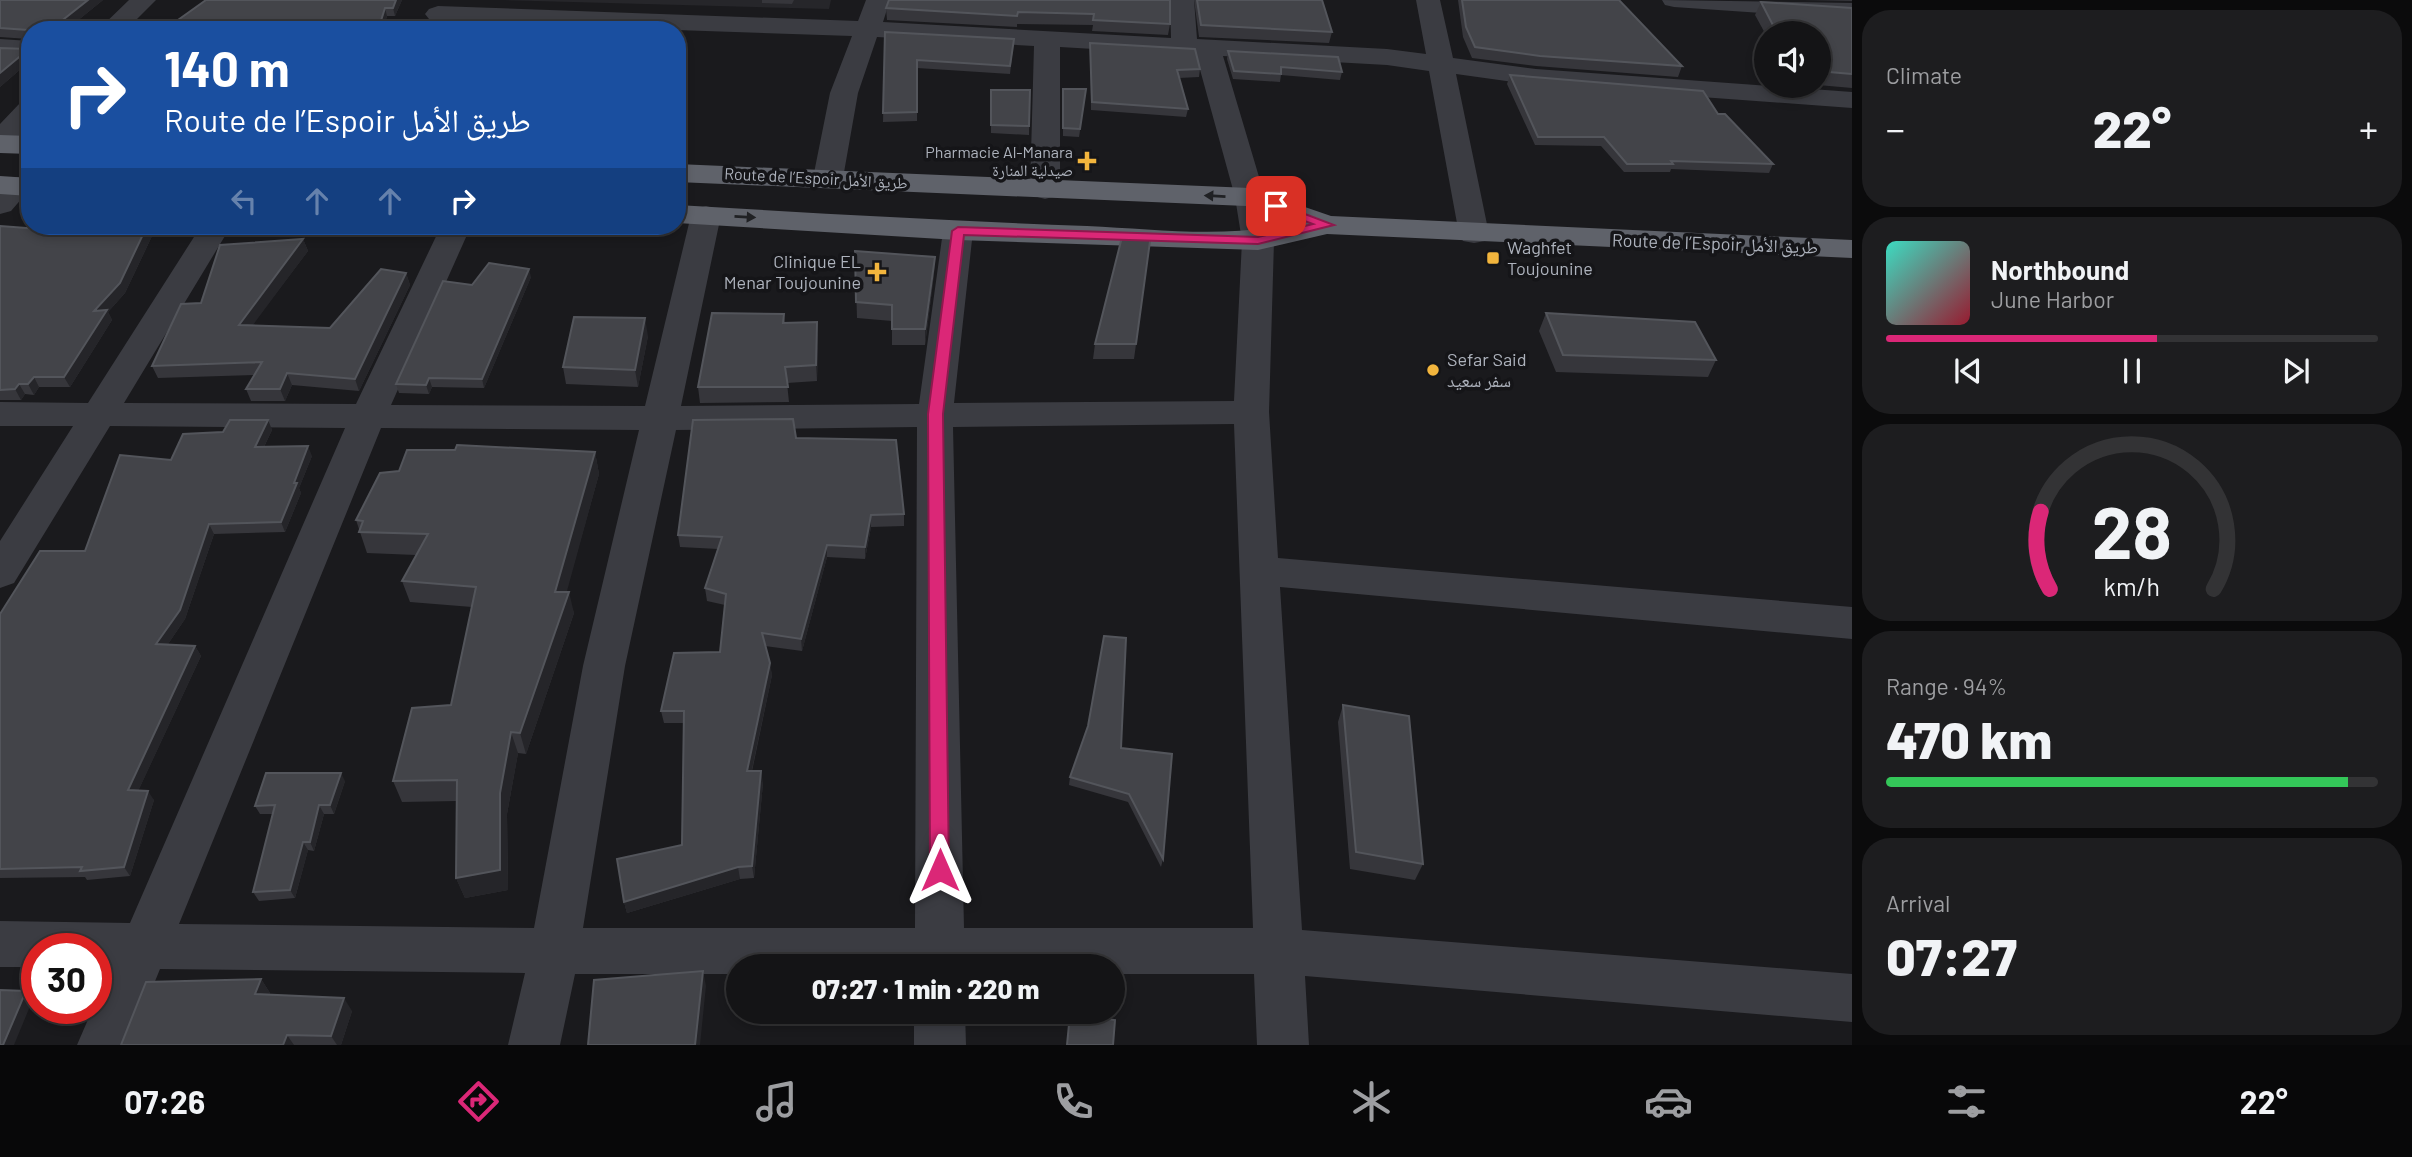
<!DOCTYPE html>
<html lang="en">
<head>
<meta charset="utf-8">
<style>
	:root { --surface:#141416; --page:#1d1d1f; --text:#f1f3f6; --muted:#9d9ea1; --line:#333335; --accent:#db2777 }
	body { margin:0; font-family:Barlow,"Noto Naskh Arabic",sans-serif; background:var(--page); color:var(--text); height:100vh; display:flex; flex-direction:column; font-size:26px; white-space:nowrap }
	* { box-sizing:border-box; margin:0 }
	p { font-size:23px; color:var(--muted) }
	.icon { flex:none; width:38px; height:38px; fill:none; stroke:currentColor; stroke-width:2; stroke-linecap:round; stroke-linejoin:round }
	.map { position:relative; flex:1; overflow:hidden }
	.panel { display:flex; flex-direction:column; gap:10px; padding:10px; background:#0b0b0c; width:560px }
	.panel>* { flex:none }
	.hud { position:absolute; left:21px; top:21px; width:665px; height:214px; border-radius:28px; box-shadow:0 4px 10px #0003,0 0 0 2px var(--line); background:#1a4fa0; color:#fff; overflow:hidden }
	.fabs { position:absolute; left:1754px; top:21px; display:grid; gap:14px }
	.fabs a { display:grid; place-items:center; width:77px; height:77px; border-radius:50%; background:var(--surface); box-shadow:0 4px 10px #0003,0 0 0 2px var(--line); font-size:35px }
	.speed { position:absolute; left:21px; top:933px; display:flex; gap:14px; font-size:35px; font-weight:700; text-align:center }
	.speed>* { display:grid; place-content:center; width:91px; height:91px; border-radius:50%; background:var(--surface); box-shadow:0 4px 10px #0003,0 0 0 2px var(--line); line-height:1 }
	.speed .limit { border:10px solid #d22; background:#fff; color:#111 }
	.pin { position:absolute; display:grid; place-items:center; width:60px; height:60px; color:#fff; margin:-30px; border-radius:14px; box-shadow:0 4px 10px #0006 }
	.me { position:absolute; width:77px; margin:-38px; rotate:0deg; stroke-linejoin:round; filter:drop-shadow(0 0 5px #0008) }
	.turn { display:flex; align-items:center; gap:24px; height:147px; padding:0 28px; font-size:32px }
	.turn .icon { width:91px; height:91px; stroke-width:2.5 }
	.turn b { display:block; font-size:49px; line-height:60px }
	.lanes { display:flex; align-items:center; height:66px; padding:0 28px; background:#0003; justify-content:center; gap:35px; direction:ltr }
	.lanes .off { opacity:.35 }
	.big { font-size:52px; font-weight:800; line-height:1.1 }
	.panel .tile { flex:1; display:flex; flex-direction:column; justify-content:center; gap:10px; min-width:0; padding:0 24px; border-radius:28px; background:var(--page) }
	.panel .dial { align-items:center; gap:0 }
	.dial svg { height:182px; overflow:visible; fill:none; stroke:var(--line); stroke-width:7; stroke-linecap:round; text-anchor:middle }
	.dial text { fill:var(--text); stroke:none }
	.song { display:flex; align-items:center; gap:21px }
	.cover { width:84px; height:84px; border-radius:10px; background:linear-gradient(135deg,hsl(170 70% 55%),hsl(350 70% 35%)) }
	.played { height:7px; border-radius:4px; background:linear-gradient(90deg,var(--accent) 55%,var(--line) 55%) }
	.keys { display:flex; justify-content:space-around; direction:ltr }
	.heat { display:flex; justify-content:space-between; align-items:center; font-size:38px; direction:ltr }
	.charge { height:10px; border-radius:5px; background:linear-gradient(90deg,#34c759 94%,var(--line) 0) }
	.trip { position:absolute; left:726px; top:954px; width:399px; height:70px; border-radius:35px; background:var(--surface); box-shadow:0 4px 10px #0003,0 0 0 2px var(--line); font-weight:800; line-height:70px; text-align:center }
	.tabs { display:flex; height:112px; justify-content:space-around; align-items:center; background:#080809; color:var(--muted) }
	.tabs .icon { width:49px; height:49px }
	.tabs .active { color:var(--accent) }
	.tabs b { font-size:32px; color:var(--text) }
	main { display:flex; flex:1; min-height:0 }
	.map>svg:first-child { display:block }
	.built { fill:#26262a }
	.lines { fill:none; stroke-linecap:round; stroke-linejoin:round }
	.minor { fill:#3b3c42; fill-rule:evenodd }
	.trunk { fill:#5f626a; fill-rule:evenodd }
	.wall { fill:#36363b }
	.shaded-wall { fill:#252529 }
	.building { fill:#434449; stroke:#53555b; stroke-width:2 }
	.oneway { fill:#202124 }
	.route { fill:#db2777; stroke:#8e194d; stroke-width:2 }
	.poi-dot { fill:#f2b53d; stroke:#151518; stroke-width:2.5 }
	.labels { text-anchor:middle; stroke-width:7; stroke-linejoin:round; paint-order:stroke }
	.far-poi-label { font-size:16px; fill:#adb2bc; stroke:#151518; text-anchor:end }
	.far-street-label { font-size:16px; fill:#adb2bc; stroke:#151518 }
	.street-label { font-size:18px; fill:#adb2bc; stroke:#151518 }
	.poi-label { font-size:18px; fill:#adb2bc; stroke:#151518; text-anchor:start }
</style>
</head>
<body>
<main>
<div class="map">
<svg width="1852" height="1045" viewBox="0 0 1852 1045">
	<rect width="100%" height="100%" fill="#1a1a1d"/>
	<path class="built" d="M503 0H831L829 9Z"/>
	<g class="lines">
		<path class="minor" d="M129 0H156L126 30H98Z
			M866 0H890L883 22 1171 38 1170 0H1194L1197 39 1387 49 1426 54 1416 0H1440L1453 58 1536 69 1852 92V108L1536 85 1456 74 1489 234 1485 241 1474 243 1463 241 1459 234 1429 71 1387 65 1223 56 1265 197 1274 241 1269 412 1278 558 1852 607V639L1280 587 1302 930 1852 974V1022L1305 976 1309 1045H1257L1254 974H1113V966H738V974H575L560 1045H508L525 973 160 969 129 1045H77L93 1008H96V1000L110 968H96V948H37V967H0V921L130 923 345 428 110 426 14 583 0 588V541L73 426H0V402L88 403 201 226H231L124 403 356 404 441 226H471L391 405 645 406 691 215 695 209 706 206 717 209 721 215 681 406 919 404 943 231 947 224 958 222 969 224 973 231 954 403 1234 401 1242 241 1235 197 1196 55 1060 47V190L1056 196 1045 199 1034 196 1030 190 1034 46 877 37 858 93 843 178 838 184 828 187 818 184 813 178 830 93 852 36 438 22 429 19 425 14 429 9 438 6 858 21ZM1234 424 1253 928H964L953 427ZM917 427 915 928H583L625 666 676 430ZM381 428 639 430 583 666 534 928 179 924Z
			M1662 0 1852 3V19L1674 7 1665 5Z
			M0 39 30 41V57L0 55Z
			M30 101V125L10 146 0 149V124L20 103Z
			M17 177 27 180 30 189 11 211 0 214V187L7 180Z
			M914 1012H965L966 1045H914Z"/>
		<path class="trunk" d="M0 135 30 136V154L0 153Z
			M677 164 1250 188 1331 216 1852 240V258L1327 234 1258 250 958 240 677 223V205C814 213 950 221 1087 226 1155 229 1227 239 1294 223L1246 206 677 182Z
			M0 176 30 178V196L0 194Z"/>
	</g>
	<path class="wall" d="M0 0H103L66 30H30V61L0 87V48L27 49 28 39 0 37Z
		M402 0 395 16H387L383 30H164Z
		M762 0H794L792 4 762 3Z
		M1170 0V24L1168 35 1092 31 1093 25 1017 24V27L887 20 886 8Z
		M1194 0H1322L1332 32 1329 43 1199 37Z
		M1458 0H1619L1682 66 1678 77 1536 66 1472 58 1463 37Z
		M1803 0H1852V1Z
		M1761 2 1852 8V88L1818 85V33H1766V35L1755 15Z
		M885 32 1014 39 1010 74 917 68V121L883 122Z
		M1090 43 1200 69 1199 77 1179 78 1188 109 1186 117 1091 110Z
		M1228 51 1342 72 1340 80 1281 75 1280 82 1233 79 1227 59Z
		M1510 75 1718 114 1773 164 1769 173 1671 169 1670 172H1624L1601 146 1535 145 1507 84Z
		M1063 89 1085 98 1079 137 1063 136Z
		M991 90H1030L1029 135 991 133Z
		M0 226 66 231 153 234 125 293 108 312 112 320 70 387H39L34 395 25 394 21 400H0Z
		M1151 234 1134 359H1093L1095 344Z
		M303 239 308 251 252 325 330 328 406 273 410 285 359 391 292 385 285 401H251L246 389 254 375 158 378 152 366 201 303Z
		M855 251 935 257 934 274 925 345H892V321L857 318Z
		M531 277 484 388 432 387 429 394 399 393 396 384 472 285Z
		M1546 313 1716 360 1708 377 1556 372 1539 331Z
		M784 314 785 323 818 338 817 381 787 383 789 402 700 403 698 387Z
		M648 336 638 387 566 384 563 367Z
		M268 420 272 430 264 447 312 456 299 488 301 493 285 532 214 534 185 619 168 644 195 646 201 656 138 791 154 800 130 876 87 880 85 877 0 878V614L85 551 171 460 223 432Z
		M796 438 904 514V526L871 527 865 559 827 557 802 651 765 646 772 675 752 771 763 783 754 878 740 879 627 913 624 902 682 845 684 723H664L661 711 720 652 725 605 707 601 705 588 718 549 680 547 678 535Z
		M595 452 599 474 566 592 574 613 526 754 518 753 507 814 508 890 465 898 456 878 457 801 402 802 393 781 451 705 472 607 410 602 402 581 416 555 367 553 356 520Z
		M1343 705 1423 864 1415 880 1350 869 1338 722Z
		M1121 748 1163 859 1161 867 1128 802 1069 785 1070 777Z
		M345 781 334 814H324L314 851 308 850 295 898 259 901 253 892 273 814H260L255 806Z
		M261 979 270 993 269 995 352 1011 341 1045H121Z"/>
	<path class="shaded-wall" d="M88 0H103L66 30H50Z
		M396 0H402L395 16 393 8Z
		M385 8 387 16 383 30H378Z
		M30 48V61L0 87V73Z
		M147 226H149L153 234 125 293 108 312 112 320 70 387 64 377 94 311Z
		M303 239 308 251 244 337 239 325Z
		M935 257 934 274 925 345V329Z
		M529 269 531 277 484 388 482 379Z
		M406 273 410 285 359 391 355 379Z
		M645 318 648 336 638 387 635 370Z
		M817 322 818 338 817 381 816 365Z
		M287 373 292 385 285 401 280 389Z
		M34 377 39 387 34 395 28 384Z
		M429 378 432 387 429 394 426 385Z
		M19 384 25 394 21 400 15 389Z
		M268 420 272 430 259 457 255 447Z
		M308 446 312 456 299 488 301 493 285 532 281 522 294 483Z
		M595 452 599 474 561 613 555 592Z
		M871 515V527L865 559V547Z
		M209 524 214 534 185 619 162 653 156 644Z
		M827 545V557L802 651 801 639Z
		M569 592 574 613 526 754 520 733Z
		M195 646 201 656 134 800 128 790Z
		M770 663 772 675 749 783 747 771Z
		M511 732 518 753 507 814 508 890 465 898 456 878 500 793Z
		M761 771 763 783 754 878 752 866Z
		M341 773 345 781 334 814 330 805Z
		M148 791 154 800 130 876 124 867Z
		M319 805 324 814 314 851 310 842Z
		M303 842 308 850 295 898 290 890Z
		M738 867 740 879 627 913 624 902Z
		M703 971 706 986 700 1045H695Z
		M261 979 270 993 265 1008 255 994Z
		M26 991 33 999 14 1045H3Z
		M344 998 352 1011 341 1045H337L331 1036Z
		M287 1035 294 1045H283Z"/>
	<path class="building" d="M0 0H88L50 30H30V48L0 73V48L27 49 28 30 0 28Z
		M206 0H396L393 8H385L378 30H164Z
		M889 0H1170V24L1093 20 1094 14 1018 12 1017 16 886 8Z
		M1197 0H1322L1332 32 1201 25Z
		M1462 0H1619L1682 66 1540 56 1475 47 1466 27Z
		M1761 2 1852 8V74L1818 71V33H1777Z
		M885 32 1014 39 1010 66 917 60V112L883 113Z
		M1090 43 1195 49 1200 69 1177 70 1188 109 1092 102Z
		M1228 51 1338 57 1342 72 1281 67V74L1234 71Z
		M1510 75 1703 91 1718 114H1725L1773 164 1671 161 1673 164H1627L1604 137H1538Z
		M1063 89H1086L1080 129 1063 128Z
		M991 90H1030L1029 126 991 125Z
		M0 226 66 231 72 226H147L120 283 94 311 107 310 64 377H34L28 384H19L15 389 0 390Z
		M1123 233 1151 234 1136 344H1095Z
		M303 239 239 325 330 328 381 269 406 273 355 379 287 373 280 389H246L262 362 152 366 181 304 201 303 220 245Z
		M855 251 935 257 925 329H892V305L856 302Z
		M489 263 529 269 482 379 429 378 426 385 396 384 443 281 472 285Z
		M712 313 784 314 783 323 817 322 816 365 785 367 788 387H698Z
		M1546 313 1695 322 1716 360 1563 355Z
		M574 317 645 318 635 370 563 367Z
		M793 419 796 438 896 440 904 514 871 515 865 547 827 545 801 639 762 633 770 663 747 771H761L752 866 738 867 624 902 617 859 682 845 684 711H661L674 653 720 652 726 594 705 588 722 537 678 535 693 420Z
		M230 420H268L255 447 308 446 294 483H297L281 522 209 524 180 610 156 644 195 646 128 790 148 791 124 867 80 871 82 867 0 869V614L40 551H85L120 455 171 460 183 434 223 432Z
		M457 445 595 452 555 592H569L520 733 511 732 500 793V870L456 878 457 780 393 781 412 708 451 705 476 587 402 581 428 534 359 532 363 521 356 520 380 473 399 471 407 450H455Z
		M1104 636 1126 638 1121 748 1172 754 1163 859 1129 794 1070 777 1088 726Z
		M1343 705 1409 716 1423 864 1356 852Z
		M266 773H341L330 805H319L310 842H303L290 890 253 892 275 805 255 806Z
		M703 971 695 1045H588L594 980Z
		M261 979 255 994 344 998 331 1036 287 1035 283 1045H121L146 982Z
		M0 990 26 991 3 1045H0Z
		M1070 1014 1115 1020 1113 1045H1067Z"/>
	<defs><path id="oneway-solid" d="M-6-.8H1V-3.2L6.5 0L1 3.2V.8H-6Z" transform="scale(1.75)"/></defs>
	<g class="oneway">
		<use href="#oneway-solid" transform="translate(1215 196) rotate(-177)"/>
		<use href="#oneway-solid" transform="translate(745 217) rotate(3)"/>
	</g>
	<path class="route" d="M1276 203 1334 225 1258 244 964 235 943 414 949 870 947 876 940 879 933 876 930 870 928 414 952 231 958 227 1258 237 1313 224 1272 209 1270 206Z"/>
	<g class="poi-dot">
		<path d="M1083.5 150.5h7v7h7v7h-7v7h-7v-7h-7v-7h7z"/>
		<rect x="1486" y="251" width="14" height="14" rx="3.5"/>
		<path d="M873.5 261.5h7v7h7v7h-7v7h-7v-7h-7v-7h7z"/>
		<circle cx="1433" cy="370" r="7"/>
	</g>
	<g class="labels">
		<g class="far-poi-label">
			<text x="1073" y="158">Pharmacie Al-Manara<tspan x="1073" dy="18">صيدلية المنارة</tspan></text>
		</g>
		<g class="far-street-label">
			<text transform="translate(816 178) rotate(3)" y="6">Route de l’Espoir طريق الأمل</text>
		</g>
		<g class="street-label">
			<text transform="translate(1715 244) rotate(2)" y="6">Route de l’Espoir طريق الأمل</text>
		</g>
		<g class="poi-label">
			<text x="1507" y="254">Waghfet<tspan x="1507" dy="21">Toujounine</tspan></text>
			<text x="861" y="268" text-anchor="end">Clinique EL<tspan x="861" dy="21">Menar Toujounine</tspan></text>
			<text x="1447" y="366">Sefar Said<tspan x="1447" dy="21">سفر سعيد</tspan></text>
		</g>
	</g>
</svg>
<div class="fabs">
<a><svg class="icon" aria-label="sound" viewBox="0 0 24 24"><path d="M4 9h4l5-4v14l-5-4H4zM17 9q2 3 0 6"/></svg></a>
</div>
<div class="speed"><div class="limit">30</div></div>
<div class="pin" style="left:1276px;top:206px;background:#d93025"><svg class="icon" aria-label="arrive" viewBox="0 0 24 24"><path d="M6 21V4h12l-3 4 3 4H6"/></svg></div>
<svg class="me" style="left:940px;top:870px" viewBox="-20 -20 40 40"><path d="M0-17L14 15 0 8-14 15z" fill="#db2777" stroke="#fff" stroke-width="4"/></svg>
<div class="trip">07:27 · 1 min · 220 m</div>
<div class="hud">
<div class="turn"><svg class="icon" aria-label="right" viewBox="0 0 24 24"><path d="M7 20v-9h11M14 6l5 5-5 5"/></svg><div><b>140 m</b>Route de l’Espoir طريق الأمل</div></div>
<div class="lanes"><svg class="icon off" aria-label="left" viewBox="0 0 24 24"><path d="M17 20v-9H6M10 6l-5 5 5 5"/></svg><svg class="icon off" aria-label="ahead" viewBox="0 0 24 24"><path d="M12 20V5M6 11l6-6 6 6"/></svg><svg class="icon off" aria-label="ahead" viewBox="0 0 24 24"><path d="M12 20V5M6 11l6-6 6 6"/></svg><svg class="icon" aria-label="right" viewBox="0 0 24 24"><path d="M7 20v-9h11M14 6l5 5-5 5"/></svg></div>
</div>
</div>
<section class="panel">
<div class="tile"><p>Climate</p>
<div class="heat"><a>−</a><b class="big">22°</b><a>+</a></div>
</div>
<div class="tile">
<div class="song"><i class="cover"></i><div><b>Northbound</b><p>June Harbor</p></div></div>
<div class="played"></div>
<div class="keys"><svg class="icon" aria-label="previous" viewBox="0 0 24 24"><path d="M18 5L8 12l10 7zM5 5v14"/></svg><svg class="icon" aria-label="pause" viewBox="0 0 24 24"><path d="M8 5v14M16 5v14"/></svg><svg class="icon" aria-label="next" viewBox="0 0 24 24"><path d="M6 5l10 7-10 7zM19 5v14"/></svg></div>
</div>
<div class="tile dial"><svg viewBox="0 0 100 80">
<path d="M14 69A42 42 0 1 1 86 69"/>
<path d="M14 69A42 42 0 0 1 10 35" stroke="#db2777"/>
<text x="50" y="56" font-size="32" font-weight="700">28</text>
<text x="50" y="72" font-size="11">km/h</text>
</svg></div>
<div class="tile"><p>Range · 94%</p><b class="big">470 km</b><div class="charge"></div></div>
<div class="tile"><p>Arrival</p><b class="big">07:27</b></div>
</section>
</main>
<nav class="tabs">
<b>07:26</b>
<svg class="icon active" aria-label="directions" viewBox="0 0 24 24"><path d="M12 3l9 9-9 9-9-9zM9 14v-3h6M13 9l2 2-2 2"/></svg>
<svg class="icon" aria-label="music" viewBox="0 0 24 24"><path d="M9 18V5l10-2v13"/><circle cx="6" cy="18" r="3"/><circle cx="16" cy="16" r="3"/></svg>
<svg class="icon" aria-label="phone" viewBox="0 0 24 24"><path d="M5 4h4l2 5-3 2q2 4 5 5l2-3 5 2v4C11 20 4 13 5 4z"/></svg>
<svg class="icon" aria-label="climate" viewBox="0 0 24 24"><path d="M12 3v18M4 7l16 10M4 17L20 7"/></svg>
<svg class="icon" aria-label="car" viewBox="0 0 24 24"><path d="M5 17H2v-5l4-1 3-4h7l3 4 3 1v5h-3M9 17h6M6 11h13"/><circle cx="7" cy="17" r="2"/><circle cx="17" cy="17" r="2"/></svg>
<svg class="icon" aria-label="filters" viewBox="0 0 24 24"><path d="M4 7h16M4 17h16"/><circle cx="9" cy="7" r="2"/><circle cx="15" cy="17" r="2"/></svg>
<b>22°</b>
</nav>
</body>
</html>
